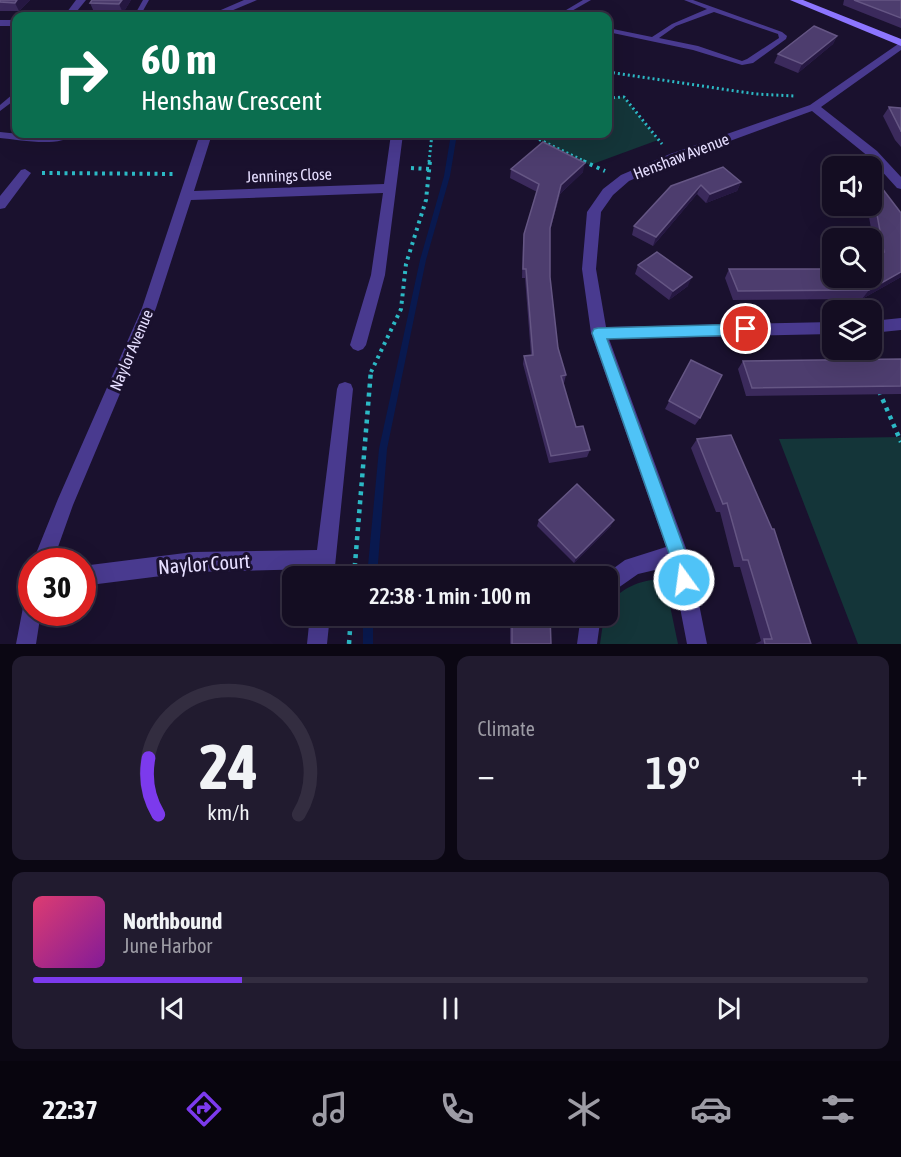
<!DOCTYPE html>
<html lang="en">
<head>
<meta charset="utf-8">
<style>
	:root { --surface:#140d22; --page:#211b2f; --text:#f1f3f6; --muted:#9d9ca5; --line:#332d40; --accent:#7c3aed }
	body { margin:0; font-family:"Asap Condensed",sans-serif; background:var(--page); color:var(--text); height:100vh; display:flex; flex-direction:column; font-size:22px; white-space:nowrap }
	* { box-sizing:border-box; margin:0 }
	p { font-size:20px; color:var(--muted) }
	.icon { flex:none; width:33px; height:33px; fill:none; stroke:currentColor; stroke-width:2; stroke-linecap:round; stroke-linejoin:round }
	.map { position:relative; height:644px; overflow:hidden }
	.side { display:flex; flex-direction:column; gap:12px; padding:12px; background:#0b0713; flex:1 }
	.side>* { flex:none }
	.guide { position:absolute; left:12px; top:12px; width:600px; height:126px; border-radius:12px; box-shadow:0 6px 24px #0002,0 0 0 2px var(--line); background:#0b6e4f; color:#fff; overflow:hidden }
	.controls { position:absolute; left:822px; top:156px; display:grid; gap:12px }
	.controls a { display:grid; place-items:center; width:60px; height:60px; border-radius:12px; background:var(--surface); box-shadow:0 6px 24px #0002,0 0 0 2px var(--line); font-size:30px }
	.speed { position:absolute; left:18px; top:548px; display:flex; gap:12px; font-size:30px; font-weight:700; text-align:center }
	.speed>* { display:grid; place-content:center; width:78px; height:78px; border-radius:50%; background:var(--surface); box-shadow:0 6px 24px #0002,0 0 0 2px var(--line); line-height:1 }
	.speed .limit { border:9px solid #d22; background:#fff; color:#111 }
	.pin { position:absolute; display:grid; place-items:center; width:51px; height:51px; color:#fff; margin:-26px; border:3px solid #fff; border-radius:50%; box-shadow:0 2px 6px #0007 }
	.me { position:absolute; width:66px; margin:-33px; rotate:346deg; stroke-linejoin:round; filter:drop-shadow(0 0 4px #0008) }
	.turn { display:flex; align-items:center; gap:21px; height:126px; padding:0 30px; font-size:27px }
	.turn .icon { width:78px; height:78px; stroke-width:2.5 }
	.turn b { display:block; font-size:42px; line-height:51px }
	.big { font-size:45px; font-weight:600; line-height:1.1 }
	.side .widget { flex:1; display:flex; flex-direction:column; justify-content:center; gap:9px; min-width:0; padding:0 21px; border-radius:12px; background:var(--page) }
	.side .dial { align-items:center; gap:0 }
	.dial svg { height:156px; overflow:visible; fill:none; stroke:var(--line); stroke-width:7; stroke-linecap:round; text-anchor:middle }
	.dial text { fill:var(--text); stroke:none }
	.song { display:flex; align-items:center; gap:18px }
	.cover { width:72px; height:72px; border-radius:9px; background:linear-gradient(135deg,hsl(340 70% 55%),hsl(290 70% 35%)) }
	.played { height:6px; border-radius:3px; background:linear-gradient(90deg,var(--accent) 25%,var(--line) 25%) }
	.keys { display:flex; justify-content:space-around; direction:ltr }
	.heat { display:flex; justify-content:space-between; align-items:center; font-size:33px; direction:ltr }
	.side .tiles { flex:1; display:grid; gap:12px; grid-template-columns:1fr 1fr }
	.widget:last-child { grid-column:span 2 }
	.trip { position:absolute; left:282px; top:566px; width:336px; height:60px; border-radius:12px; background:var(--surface); box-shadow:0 6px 24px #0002,0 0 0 2px var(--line); font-weight:600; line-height:60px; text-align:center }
	.menu { display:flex; height:96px; justify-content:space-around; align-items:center; background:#08050e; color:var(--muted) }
	.menu .icon { width:42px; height:42px }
	.menu .selected { color:var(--accent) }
	.menu b { font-size:27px; color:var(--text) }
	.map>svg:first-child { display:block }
	.green { fill:#143539 }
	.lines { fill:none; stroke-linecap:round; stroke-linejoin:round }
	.stream { fill:#09194f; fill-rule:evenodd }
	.path-far2 { stroke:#2cb9c5; stroke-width:3; stroke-dasharray:2 3; stroke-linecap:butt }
	.path-far1 { stroke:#2cb9c5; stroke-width:4; stroke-dasharray:3 4.5; stroke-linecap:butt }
	.path { stroke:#2cb9c5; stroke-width:4.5; stroke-dasharray:4 5; stroke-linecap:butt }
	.lane { fill:#493a8f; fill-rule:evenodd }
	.street { fill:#493a8f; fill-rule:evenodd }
	.secondary { fill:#8c75ff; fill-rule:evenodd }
	.wall { fill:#3b2a5c }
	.shaded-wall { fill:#261842 }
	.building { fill:#4d3d6e; stroke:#655684; stroke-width:1.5 }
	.route { fill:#4fc3f7; stroke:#337fa1; stroke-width:1.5 }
	.labels { text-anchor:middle; stroke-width:6; stroke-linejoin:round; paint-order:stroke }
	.street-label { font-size:16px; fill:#e6deff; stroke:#1a112e }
	.near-street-label { font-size:20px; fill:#e6deff; stroke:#1a112e }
</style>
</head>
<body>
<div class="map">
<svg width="901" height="644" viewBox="0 0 901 644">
	<rect width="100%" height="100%" fill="#1a112e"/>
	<path class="green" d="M624 97 658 140 590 165 534 137 537 134H608V98Z
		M901 437V644H858L779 439Z
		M652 580 665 582 678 644H600L604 616 608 615C608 594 635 582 652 580Z"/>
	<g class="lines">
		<path class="stream" d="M451 134H457L450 176 426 260 387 449 377 576H367L379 449 420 260 444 176Z
			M363 615H373V644H363Z"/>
		<path class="path-far2" d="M608 72 756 94 795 96
			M608 98 624 97 662 144
			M537 134 534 137 586 162
			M429 162 432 134"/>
		<path class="path-far1" d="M583 161 605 171
			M411 168 429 169
			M42 173 176 174
			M860 350 866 363
			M371 372 401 309 406 264 426 200 430 161"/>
		<path class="path" d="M879 391 901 442
			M354 576 371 370
			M349 644 351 615"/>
		<path class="lane" d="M143 0H149L140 16H134Z
			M583 0H591L563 16H556Z
			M684 0H693L782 32 787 36 786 39 753 63 742 65 693 50 608 32V28L652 37 672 24 707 9ZM714 12 778 34 779 38 747 59 742 61 698 46 659 38 676 26Z
			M13 94H16V99L0 111V105Z
			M0 132 48 137 67 134H76C59 148 21 140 0 138Z"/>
		<path class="street" d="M76 0H86L73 16H64Z
			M244 0H257L219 16H207Z
			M0 20H16V26H0Z
			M901 42V50L821 107 877 151 901 177V189L897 188 869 157 812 111 678 160 629 181 613 195 601 212 596 269 606 327 832 322V334L609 339 690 559 707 644H687L672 566 638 574 608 595V576H603L625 560 666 547 591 333 582 269 587 212 603 189 621 175 670 154 810 105Z
			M200 134H212L194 191 384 184 391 134H403L385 275 366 345 363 349 358 351 353 349 350 345 371 275 383 193 191 200 156 308 73 505 53 561H33L58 499 142 308Z
			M25 169 31 173 5 208 0 209V196L21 170Z
			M901 318V330L872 333V321Z
			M345 382 351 384 353 389 334 576H314L315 569 193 572 82 586V566L193 552 317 550 337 389 339 384Z
			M32 594V612H41L36 644H16L25 597Z
			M310 615H330L327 644H307Z
			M581 615H601L597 644H577Z"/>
		<path class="secondary" d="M790 0H803L901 39V46Z"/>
	</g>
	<path class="wall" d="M0 0H30L19 11H0Z
		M92 0H131L123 13 94 12 90 3Z
		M844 0H901V28L843 5Z
		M837 36 833 44 798 73 774 63 778 54Z
		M889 107 901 108V147L895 140 883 116Z
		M511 169 583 172 560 194 550 231V277L558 348 566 375 564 383H563L576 427 590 450 587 457 549 463 523 364 524 356 531 355 525 278H522L523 242 524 234 537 192 510 178Z
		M872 175 901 213V277L862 299 733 300 725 278 729 269 832 278H872L876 256 867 206H872Z
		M741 182 737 191 706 203 697 194 653 246 632 235 634 226 671 186Z
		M638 265 688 286 669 300 635 274Z
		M901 359V394L746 396 738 369 743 361Z
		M691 360 700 418 695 425 665 409Z
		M697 439 811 644H755L761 641 740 567H734L720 512H716L691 448Z
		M539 520 611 526 574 563 537 526Z
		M510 615H550L551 644H510Z"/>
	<path class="shaded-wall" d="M17 0H30L19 11 15 3Z
		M122 0H131L123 13 119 4Z
		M837 36 833 44 798 73 802 64Z
		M585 163 583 172 560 194 548 237 561 185Z
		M741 182 737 191 706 203 710 194Z
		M701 185 697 194 653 246 656 237Z
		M901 272V277L862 299 869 290Z
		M692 277 688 286 669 300 673 291Z
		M614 520 611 526 574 563 576 558Z"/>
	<path class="building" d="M0 0H17L15 3 0 2Z
		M92 0H122L119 4 90 3Z
		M854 0H901V18Z
		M814 26 837 36 802 64 778 54Z
		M608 31H610L608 82Z
		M889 107 901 108V132V131Z
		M543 142 585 163 561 185 550 228V277L558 348 566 375 561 376 576 427 583 426 590 450 551 456 524 356 533 355 526 269H523L524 234 539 184 511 169Z
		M723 167 741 182 710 194 701 185 656 237 634 226 671 186Z
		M872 175 901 213V272L869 290 738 291 729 269H832V278H872V259L884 252 872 188Z
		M657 252 692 277 673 291 638 265Z
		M901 359V386L752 388 743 361Z
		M691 360 722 375 700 418 669 401Z
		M731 435 772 529H774L811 644H765L764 639H772L748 560H743L727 503 723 504 697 439Z
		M577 484 614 520 576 558 539 520Z
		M511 569 554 571V576H511Z
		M512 615H550L551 644H512Z"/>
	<path class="route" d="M746 324 753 329 746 335 607 339 688 559 693 580 690 586 684 589 678 586 671 559 592 333 594 329 598 328Z"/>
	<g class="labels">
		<g class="street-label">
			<text transform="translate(681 156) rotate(-21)" y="6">Henshaw Avenue</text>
			<text transform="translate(289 175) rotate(-2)" y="6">Jennings Close</text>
			<text transform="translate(131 350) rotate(-67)" y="6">Naylor Avenue</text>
		</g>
		<g class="near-street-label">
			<text transform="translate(204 564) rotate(-4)" y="7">Naylor Court</text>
		</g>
	</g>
</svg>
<div class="controls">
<a><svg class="icon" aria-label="sound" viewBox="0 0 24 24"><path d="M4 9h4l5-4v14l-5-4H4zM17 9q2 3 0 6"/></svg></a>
<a><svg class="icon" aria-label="search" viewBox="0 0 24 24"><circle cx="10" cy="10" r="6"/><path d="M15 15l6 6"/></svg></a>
<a><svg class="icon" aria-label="layers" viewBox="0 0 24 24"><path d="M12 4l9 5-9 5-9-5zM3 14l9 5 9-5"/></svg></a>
</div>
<div class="speed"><div class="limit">30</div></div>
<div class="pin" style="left:746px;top:329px;background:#d93025"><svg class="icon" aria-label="arrive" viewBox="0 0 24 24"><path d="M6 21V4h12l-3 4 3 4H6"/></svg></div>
<svg class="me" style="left:684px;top:580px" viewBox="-20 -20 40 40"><circle r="17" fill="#4fc3f7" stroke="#fff" stroke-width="3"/><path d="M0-11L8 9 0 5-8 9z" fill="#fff"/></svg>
<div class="trip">22:38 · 1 min · 100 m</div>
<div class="guide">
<div class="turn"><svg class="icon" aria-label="right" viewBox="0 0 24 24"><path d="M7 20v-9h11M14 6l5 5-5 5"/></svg><div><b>60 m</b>Henshaw Crescent</div></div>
</div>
</div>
<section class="side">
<div class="tiles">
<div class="widget dial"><svg viewBox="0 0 100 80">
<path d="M14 69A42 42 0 1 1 86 69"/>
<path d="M14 69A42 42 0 0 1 9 40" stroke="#7c3aed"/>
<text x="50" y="56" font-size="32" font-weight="700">24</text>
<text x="50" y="72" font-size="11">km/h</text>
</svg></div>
<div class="widget"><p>Climate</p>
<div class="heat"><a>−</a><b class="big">19°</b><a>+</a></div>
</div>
<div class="widget">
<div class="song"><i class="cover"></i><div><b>Northbound</b><p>June Harbor</p></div></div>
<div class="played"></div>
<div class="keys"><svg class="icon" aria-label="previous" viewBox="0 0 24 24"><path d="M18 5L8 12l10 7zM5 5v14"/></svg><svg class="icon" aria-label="pause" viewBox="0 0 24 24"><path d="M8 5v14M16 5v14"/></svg><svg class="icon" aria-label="next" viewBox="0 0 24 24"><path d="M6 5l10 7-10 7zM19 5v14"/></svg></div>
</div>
</div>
</section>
<nav class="menu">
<b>22:37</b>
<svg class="icon selected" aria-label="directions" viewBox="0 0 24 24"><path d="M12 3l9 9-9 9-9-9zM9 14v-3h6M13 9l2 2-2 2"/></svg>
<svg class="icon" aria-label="music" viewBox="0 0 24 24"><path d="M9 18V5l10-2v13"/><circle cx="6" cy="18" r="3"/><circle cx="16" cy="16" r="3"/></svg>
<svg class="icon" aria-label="phone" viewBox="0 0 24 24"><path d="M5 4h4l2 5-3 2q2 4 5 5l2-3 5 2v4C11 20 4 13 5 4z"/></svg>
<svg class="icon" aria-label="climate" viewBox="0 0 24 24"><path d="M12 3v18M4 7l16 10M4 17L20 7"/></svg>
<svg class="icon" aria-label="car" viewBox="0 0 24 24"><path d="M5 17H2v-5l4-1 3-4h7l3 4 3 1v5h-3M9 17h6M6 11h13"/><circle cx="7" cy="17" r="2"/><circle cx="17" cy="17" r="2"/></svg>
<svg class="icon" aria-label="filters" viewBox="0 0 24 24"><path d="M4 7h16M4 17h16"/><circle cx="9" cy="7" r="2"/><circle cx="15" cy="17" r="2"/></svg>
</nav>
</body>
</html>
